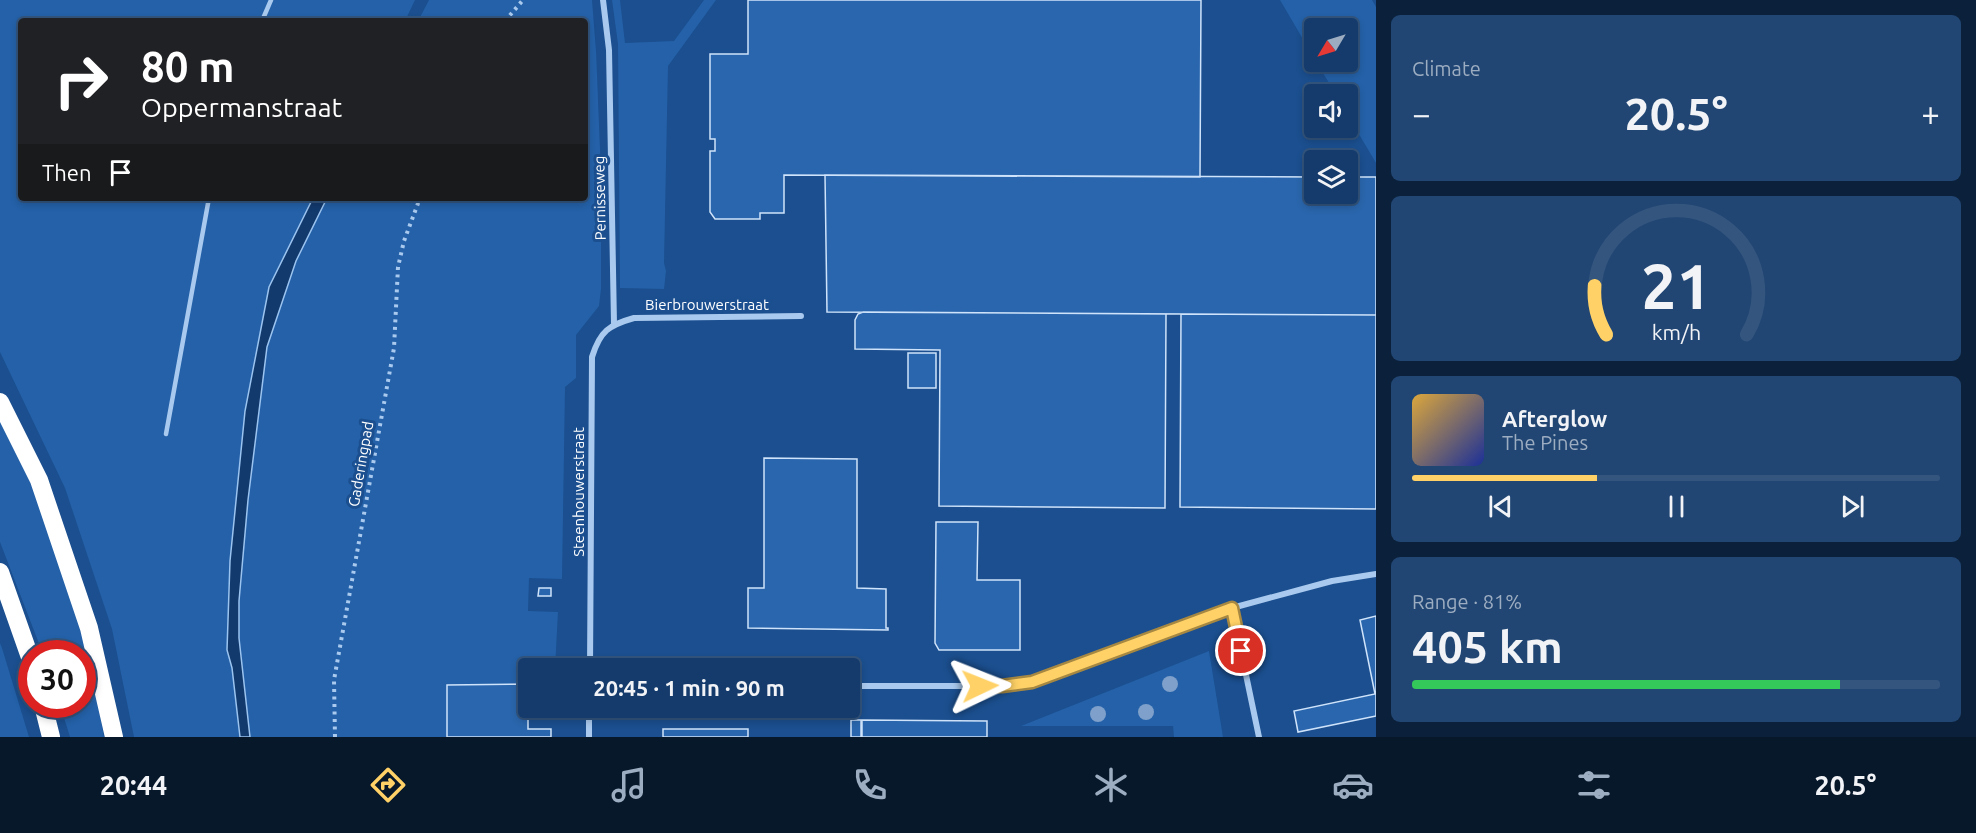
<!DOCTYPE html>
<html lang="en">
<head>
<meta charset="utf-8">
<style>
	:root { --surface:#143b6b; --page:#214673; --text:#f1f3f6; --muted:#9dadc1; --line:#33557e; --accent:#ffd166 }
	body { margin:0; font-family:Ubuntu,sans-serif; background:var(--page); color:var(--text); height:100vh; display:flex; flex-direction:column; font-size:22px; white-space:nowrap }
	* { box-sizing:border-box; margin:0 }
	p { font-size:20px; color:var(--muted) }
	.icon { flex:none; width:33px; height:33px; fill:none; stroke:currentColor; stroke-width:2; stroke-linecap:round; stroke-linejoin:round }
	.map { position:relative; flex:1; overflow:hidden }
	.panel { display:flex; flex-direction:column; gap:15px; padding:15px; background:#0b203b; width:600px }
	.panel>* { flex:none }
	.hud { position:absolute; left:18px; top:18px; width:570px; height:183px; border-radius:6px; box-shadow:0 3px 9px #0003,0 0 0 2px var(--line); background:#202124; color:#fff; overflow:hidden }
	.needle { width:39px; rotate:232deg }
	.tools { position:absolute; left:1304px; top:18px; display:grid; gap:12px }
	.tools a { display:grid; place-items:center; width:54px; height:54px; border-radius:6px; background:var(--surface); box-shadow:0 3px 9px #0003,0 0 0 2px var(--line); font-size:30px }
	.speed { position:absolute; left:18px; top:640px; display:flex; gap:12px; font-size:30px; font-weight:700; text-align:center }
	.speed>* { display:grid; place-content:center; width:78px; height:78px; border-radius:50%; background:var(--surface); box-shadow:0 3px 9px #0003,0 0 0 2px var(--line); line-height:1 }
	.speed .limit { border:9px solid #d22; background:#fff; color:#111 }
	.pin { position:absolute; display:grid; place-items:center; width:51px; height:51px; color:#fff; margin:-26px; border:3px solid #fff; border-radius:50%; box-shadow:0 2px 6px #0007 }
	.me { position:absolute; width:66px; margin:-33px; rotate:88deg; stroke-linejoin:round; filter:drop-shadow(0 0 4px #0008) }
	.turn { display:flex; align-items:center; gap:21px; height:126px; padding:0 24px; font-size:27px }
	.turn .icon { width:78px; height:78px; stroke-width:2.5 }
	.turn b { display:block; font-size:42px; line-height:51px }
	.then { display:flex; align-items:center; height:57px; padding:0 24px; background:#0003; gap:12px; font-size:22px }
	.big { font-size:45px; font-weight:600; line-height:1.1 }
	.panel .tile { flex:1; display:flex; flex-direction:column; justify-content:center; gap:9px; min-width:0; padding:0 21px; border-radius:9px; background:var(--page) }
	.panel .dial { align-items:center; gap:0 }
	.dial svg { height:156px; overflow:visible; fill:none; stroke:var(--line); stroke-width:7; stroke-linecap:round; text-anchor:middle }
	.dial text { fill:var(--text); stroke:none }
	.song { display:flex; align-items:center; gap:18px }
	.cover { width:72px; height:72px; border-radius:9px; background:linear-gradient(135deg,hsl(40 70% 55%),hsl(230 70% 35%)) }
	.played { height:6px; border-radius:3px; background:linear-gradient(90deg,var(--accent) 35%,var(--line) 35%) }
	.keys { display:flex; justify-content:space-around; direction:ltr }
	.heat { display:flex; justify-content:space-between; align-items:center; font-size:33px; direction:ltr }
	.charge { height:9px; border-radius:4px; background:linear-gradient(90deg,#34c759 81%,var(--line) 0) }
	.trip { position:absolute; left:518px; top:658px; width:342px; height:60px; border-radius:6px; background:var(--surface); box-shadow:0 3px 9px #0003,0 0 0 2px var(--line); font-weight:600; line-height:60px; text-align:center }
	.tabs { display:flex; height:96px; justify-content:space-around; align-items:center; background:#08182b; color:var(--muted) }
	.tabs .icon { width:42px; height:42px }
	.tabs .current { color:var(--accent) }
	.tabs b { font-size:27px; color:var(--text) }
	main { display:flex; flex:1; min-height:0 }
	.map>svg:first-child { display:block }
	.green { fill:#2461a8 }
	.water { fill:#123a6d; stroke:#9cc4f0; stroke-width:1.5 }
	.building { fill:#2a66ad; stroke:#cfe3fa; stroke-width:1.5 }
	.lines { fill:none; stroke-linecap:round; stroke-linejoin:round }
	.path { stroke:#a9c9ee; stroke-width:4; stroke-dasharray:3 4.5; stroke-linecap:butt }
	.service { stroke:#a9c9ee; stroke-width:4.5 }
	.minor { stroke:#a9c9ee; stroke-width:6 }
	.motorway { stroke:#fff; stroke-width:18 }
	.tree { fill:#7ea0ca }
	.route-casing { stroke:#a68842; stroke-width:15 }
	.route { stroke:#ffd166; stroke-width:10 }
	.labels { text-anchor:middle; stroke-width:6; stroke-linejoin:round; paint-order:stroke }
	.street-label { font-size:15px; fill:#fff; stroke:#1b4f8f }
</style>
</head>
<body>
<main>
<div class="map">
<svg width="1376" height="737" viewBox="0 0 1376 737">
	<rect width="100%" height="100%" fill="#1b4f8f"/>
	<path class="green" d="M0 0H415L405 21H21V198H313L269 287 245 411 230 561 227 650 232 668 240 737H134L112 629 65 488 0 352Z
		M429 0H592L596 51 601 173V289L599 306 576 335V378L565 387 562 579 529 578 528 611 558 612 555 669H528V685H447V737H250L239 638V601L248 500 267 347 296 261 327 198H585V21H418Z
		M612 0H620L625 43 674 41 704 0H716L668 66 664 263 666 271 664 289 620 288 618 44Z
		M1280 0H1372L1376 7V163L1347 114V94H1336L1316 62H1347V28H1314V58Z
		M0 419C53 518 85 627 104 737H70L60 705H82V654H43L0 542Z
		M0 643 2 648 29 737H0Z
		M1209 651 1223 737H1174L1173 726H1021Z"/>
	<path class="water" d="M313 198H327L296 261 267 347 248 500 239 601V638L250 737H240L232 668 227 650 230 561 245 411 269 287Z"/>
	<path class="building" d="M748 0H1201L1200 177 784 175V213H760V219H715L710 212V151H715V139H710V54H748Z
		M825 175 1314 177V194H1347V177H1376V315L827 312Z
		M863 312 1166 314 1165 508 939 506 940 350 855 349V320L858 314Z
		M1181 314 1376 315V509L1180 507Z
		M908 353H936V388H908Z
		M764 458 857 459V588L886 589V628H888V630L748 628V588H764Z
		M936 522H978L977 580H1020V650H939L935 643Z
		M539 588H551V596H538Z
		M1376 616V716L1298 732 1294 711 1375 694 1360 620Z
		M528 684V729H551V737H447V685Z
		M851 720H861V737H851Z
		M862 720 987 721V737H862Z
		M663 729H748V737H663Z"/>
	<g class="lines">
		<path class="path" d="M505 21 523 0
			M335 737 334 680 394 348 398 267 404 241 420 198"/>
		<path class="service" d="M262 21 271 0
			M166 434 209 198"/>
		<path class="minor" d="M603 0 609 50 614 324
			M1232 608 1259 737
			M590 669 592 357C600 331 609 325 634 318L801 316
			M849 686H1002L1032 682 1232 608 1332 581 1376 574
			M589 737V708"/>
		<path class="motorway" d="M0 402 39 480 89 628 114 737
			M0 572 32 663
			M43 705 51 737"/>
	</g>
	<g class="tree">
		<circle cx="1170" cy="684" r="8"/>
		<circle cx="1146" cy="712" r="8"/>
		<circle cx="1098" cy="714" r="8"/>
	</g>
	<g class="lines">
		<g class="route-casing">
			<path id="route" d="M980 686H1002L1032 682 1232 608 1241 651"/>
		</g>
		<use href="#route" class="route"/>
	</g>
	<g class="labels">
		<g class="street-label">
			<text transform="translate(600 198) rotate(-91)" y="5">Pernisseweg</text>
			<text x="707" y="310">Bierbrouwerstraat</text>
			<text transform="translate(361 464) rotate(-80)" y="5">Gaderingpad</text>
			<text transform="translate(579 492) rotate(-90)" y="5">Steenhouwerstraat</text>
		</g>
	</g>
</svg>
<div class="tools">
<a><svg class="needle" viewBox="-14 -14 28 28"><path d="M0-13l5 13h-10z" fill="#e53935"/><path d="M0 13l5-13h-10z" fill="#9dadc1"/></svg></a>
<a><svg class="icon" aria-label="sound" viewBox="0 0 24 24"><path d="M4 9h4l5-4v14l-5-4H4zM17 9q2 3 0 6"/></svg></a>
<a><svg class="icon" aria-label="layers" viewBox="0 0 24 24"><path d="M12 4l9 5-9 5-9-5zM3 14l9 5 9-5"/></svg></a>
</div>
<div class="speed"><div class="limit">30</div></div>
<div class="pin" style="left:1241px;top:651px;background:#d93025"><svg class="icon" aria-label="arrive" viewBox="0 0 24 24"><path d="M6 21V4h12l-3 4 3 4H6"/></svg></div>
<svg class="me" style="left:980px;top:686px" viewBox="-20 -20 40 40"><path d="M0-17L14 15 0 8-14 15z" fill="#ffd166" stroke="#fff" stroke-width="4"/></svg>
<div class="trip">20:45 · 1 min · 90 m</div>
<div class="hud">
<div class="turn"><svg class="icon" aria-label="right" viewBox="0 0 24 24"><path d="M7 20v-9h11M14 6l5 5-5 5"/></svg><div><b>80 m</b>Oppermanstraat</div></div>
<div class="then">Then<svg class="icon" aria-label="arrive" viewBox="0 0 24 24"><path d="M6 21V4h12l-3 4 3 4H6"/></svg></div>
</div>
</div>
<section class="panel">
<div class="tile"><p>Climate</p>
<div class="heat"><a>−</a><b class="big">20.5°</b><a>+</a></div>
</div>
<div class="tile dial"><svg viewBox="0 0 100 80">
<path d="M14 69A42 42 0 1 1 86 69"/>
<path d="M14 69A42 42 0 0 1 8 44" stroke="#ffd166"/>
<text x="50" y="56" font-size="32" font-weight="700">21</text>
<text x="50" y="72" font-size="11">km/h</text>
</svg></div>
<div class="tile">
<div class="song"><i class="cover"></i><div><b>Afterglow</b><p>The Pines</p></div></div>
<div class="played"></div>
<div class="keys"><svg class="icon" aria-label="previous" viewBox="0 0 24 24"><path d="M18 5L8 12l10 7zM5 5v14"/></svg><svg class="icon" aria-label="pause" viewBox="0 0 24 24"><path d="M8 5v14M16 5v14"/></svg><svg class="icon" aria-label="next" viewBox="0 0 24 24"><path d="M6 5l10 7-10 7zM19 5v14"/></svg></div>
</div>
<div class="tile"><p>Range · 81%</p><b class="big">405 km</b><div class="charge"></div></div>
</section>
</main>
<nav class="tabs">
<b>20:44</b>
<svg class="icon current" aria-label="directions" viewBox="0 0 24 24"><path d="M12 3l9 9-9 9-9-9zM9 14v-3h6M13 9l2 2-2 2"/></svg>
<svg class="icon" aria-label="music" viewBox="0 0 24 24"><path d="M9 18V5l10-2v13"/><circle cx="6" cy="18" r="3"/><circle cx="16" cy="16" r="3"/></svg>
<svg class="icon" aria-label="phone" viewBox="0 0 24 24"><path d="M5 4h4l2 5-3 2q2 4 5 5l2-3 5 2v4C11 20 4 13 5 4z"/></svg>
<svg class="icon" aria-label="climate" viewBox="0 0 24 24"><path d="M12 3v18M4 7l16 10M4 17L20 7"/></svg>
<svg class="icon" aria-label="car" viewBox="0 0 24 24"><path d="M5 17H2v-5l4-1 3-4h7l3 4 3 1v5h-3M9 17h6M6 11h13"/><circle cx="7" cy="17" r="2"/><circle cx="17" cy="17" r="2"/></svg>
<svg class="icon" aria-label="filters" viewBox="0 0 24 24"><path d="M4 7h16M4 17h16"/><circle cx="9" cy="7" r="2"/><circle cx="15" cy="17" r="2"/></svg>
<b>20.5°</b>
</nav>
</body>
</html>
